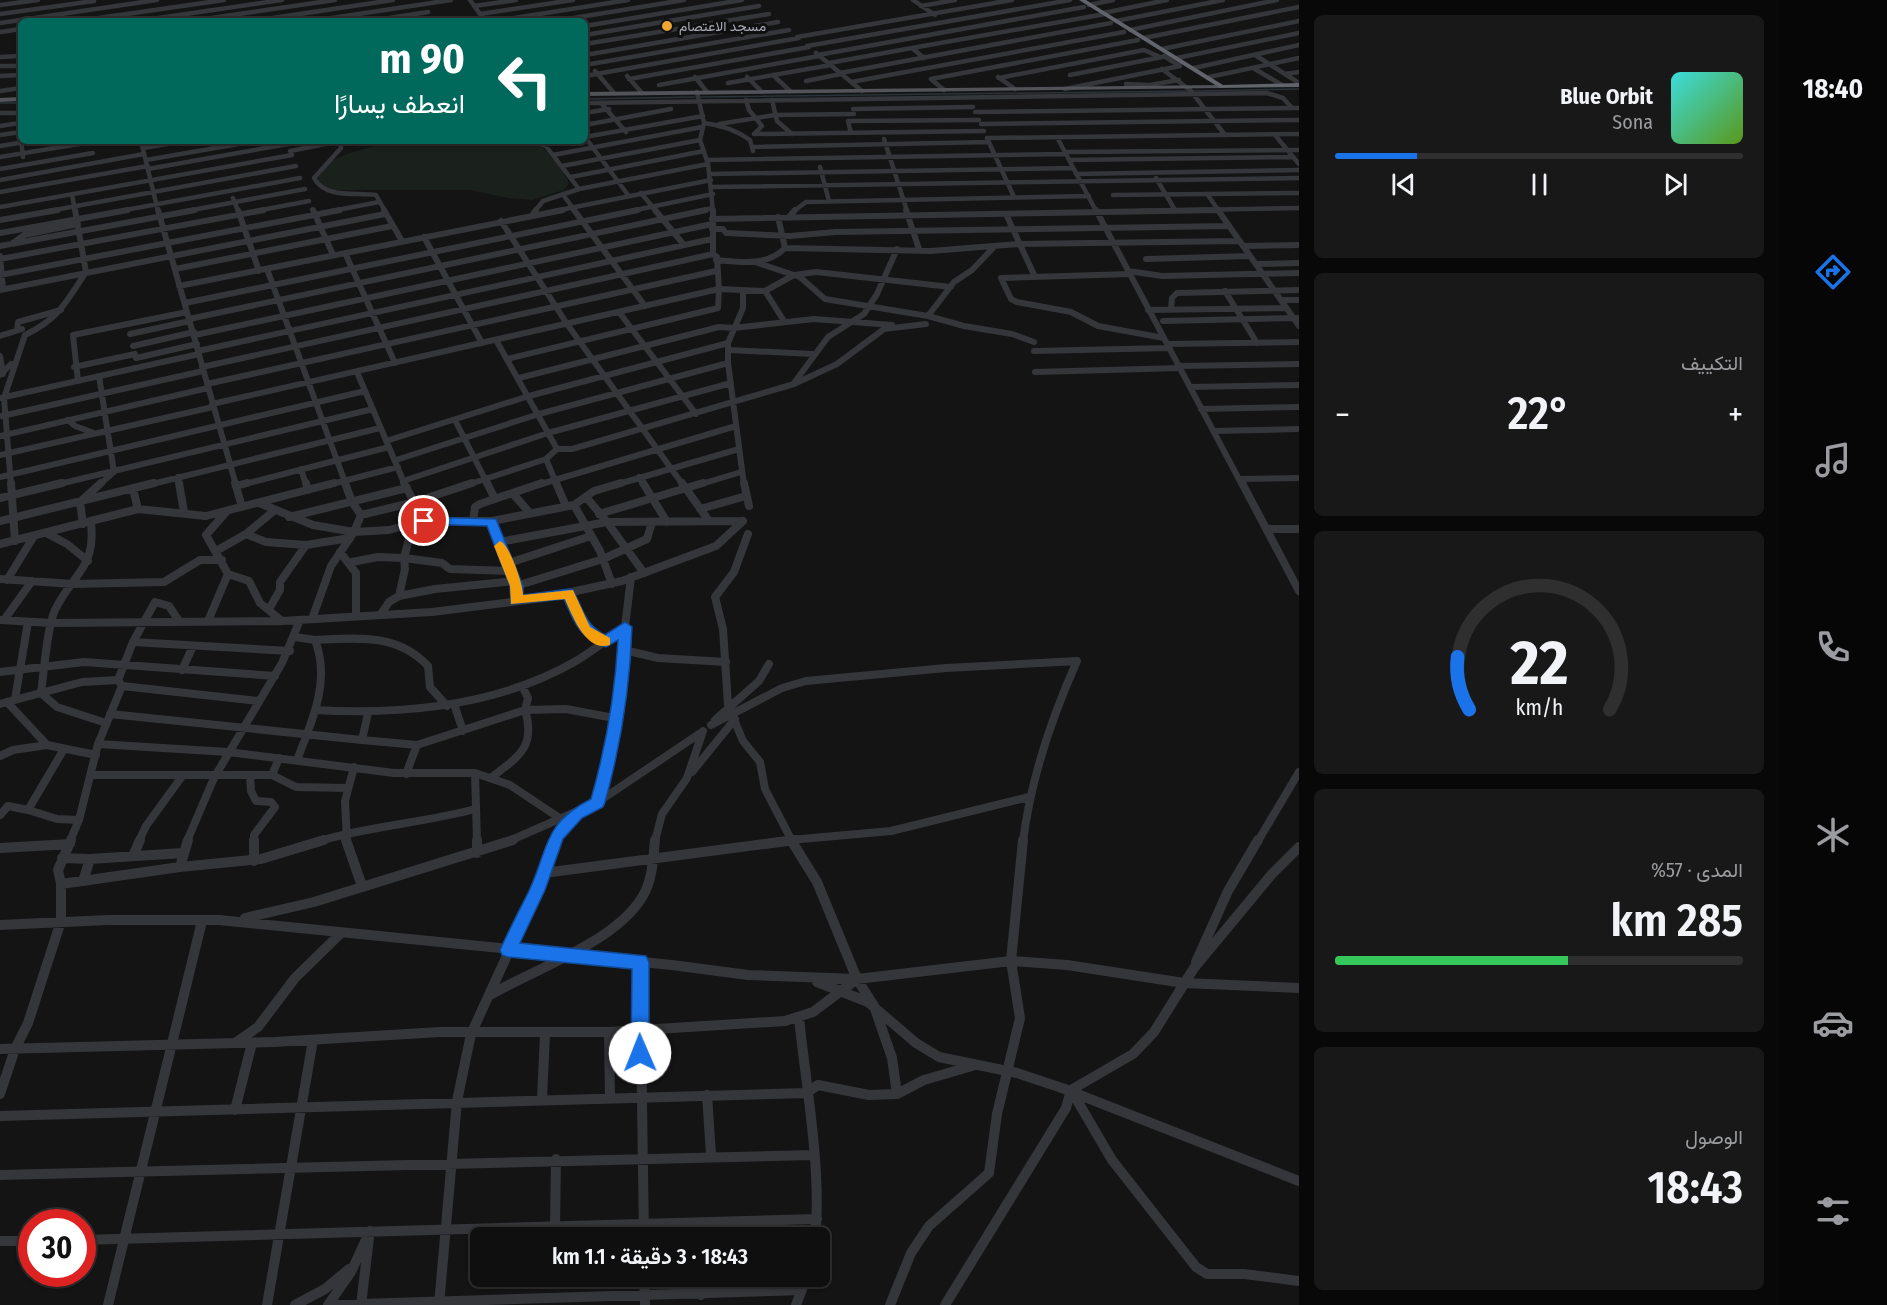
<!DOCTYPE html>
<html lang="ar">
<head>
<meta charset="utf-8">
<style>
	:root { --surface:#0f0f10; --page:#181819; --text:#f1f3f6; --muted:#9b9c9f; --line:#2f2f30; --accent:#1a73e8 }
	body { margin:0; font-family:"Fira Sans Condensed",Vazirmatn,sans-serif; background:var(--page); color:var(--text); direction:rtl; height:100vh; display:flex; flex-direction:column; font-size:22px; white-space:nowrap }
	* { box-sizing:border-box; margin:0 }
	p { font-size:20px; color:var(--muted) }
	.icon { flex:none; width:33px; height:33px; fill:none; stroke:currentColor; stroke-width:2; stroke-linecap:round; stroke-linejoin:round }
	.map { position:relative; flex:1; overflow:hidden; direction:ltr }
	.panel { display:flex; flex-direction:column; gap:15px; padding:15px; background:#080809; width:480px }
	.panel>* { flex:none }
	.hud { position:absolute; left:18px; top:18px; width:570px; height:126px; border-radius:9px; box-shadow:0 2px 4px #0004,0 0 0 2px var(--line); direction:rtl; background:#00695c; color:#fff; overflow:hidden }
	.speed { position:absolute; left:18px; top:1209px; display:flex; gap:12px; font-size:30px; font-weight:700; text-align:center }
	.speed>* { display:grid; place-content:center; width:78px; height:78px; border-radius:50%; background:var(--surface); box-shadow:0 2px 4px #0004,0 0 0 2px var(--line); line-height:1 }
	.speed .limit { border:9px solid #d22; background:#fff; color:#111 }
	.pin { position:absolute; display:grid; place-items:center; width:51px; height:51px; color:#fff; margin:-26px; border:3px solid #fff; border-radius:50%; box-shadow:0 2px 6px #0007 }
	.me { position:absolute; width:66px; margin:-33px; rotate:359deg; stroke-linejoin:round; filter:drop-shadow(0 0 4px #0008) }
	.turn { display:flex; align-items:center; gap:21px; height:126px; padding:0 24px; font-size:27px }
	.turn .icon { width:78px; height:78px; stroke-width:2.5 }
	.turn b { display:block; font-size:42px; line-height:51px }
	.big { font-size:45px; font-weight:600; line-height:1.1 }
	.panel .tile { flex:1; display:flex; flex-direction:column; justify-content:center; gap:9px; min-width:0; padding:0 21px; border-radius:9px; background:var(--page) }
	.panel .dial { align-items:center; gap:0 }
	.dial svg { height:156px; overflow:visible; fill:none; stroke:var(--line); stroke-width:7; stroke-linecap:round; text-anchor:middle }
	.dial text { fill:var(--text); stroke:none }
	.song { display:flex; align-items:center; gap:18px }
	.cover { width:72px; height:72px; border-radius:9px; background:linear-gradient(135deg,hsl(180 70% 55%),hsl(90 70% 35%)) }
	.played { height:6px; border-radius:3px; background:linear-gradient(90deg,var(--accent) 20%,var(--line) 20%) }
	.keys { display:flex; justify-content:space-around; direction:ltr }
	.heat { display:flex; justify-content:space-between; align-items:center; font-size:33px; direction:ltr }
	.charge { height:9px; border-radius:4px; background:linear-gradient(90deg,#34c759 57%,var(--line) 0) }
	.trip { position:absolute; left:470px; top:1227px; width:360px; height:60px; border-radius:9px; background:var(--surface); box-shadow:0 2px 4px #0004,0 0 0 2px var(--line); font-weight:600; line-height:60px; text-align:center; direction:rtl }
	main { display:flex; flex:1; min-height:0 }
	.dock { display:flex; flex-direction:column; width:108px; justify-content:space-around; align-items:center; background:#060606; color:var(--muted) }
	.dock .icon { width:42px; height:42px }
	.dock .on { color:var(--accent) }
	.dock b { font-size:27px; color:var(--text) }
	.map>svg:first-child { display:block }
	.green { fill:#1a201b }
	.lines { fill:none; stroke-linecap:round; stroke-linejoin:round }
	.stream { stroke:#2a3339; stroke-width:1.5 }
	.minor-far3 { stroke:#35363a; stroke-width:4.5 }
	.minor-far2 { stroke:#35363a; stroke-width:6 }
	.minor-far1 { stroke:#35363a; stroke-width:8 }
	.minor { stroke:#35363a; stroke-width:10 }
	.major { fill:#515359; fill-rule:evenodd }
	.highway { fill:#61646b; fill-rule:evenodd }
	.route { fill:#1a73e8; stroke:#114b97; stroke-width:1.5 }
	.slow { fill:#f59e0b }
	.poi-dot { fill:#eea633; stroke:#0f0f10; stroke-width:2 }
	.labels { text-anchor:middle; stroke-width:6; stroke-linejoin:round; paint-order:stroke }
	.far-poi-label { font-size:14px; fill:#a6abb5; stroke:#0f0f10; text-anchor:start }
</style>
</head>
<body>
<main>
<nav class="dock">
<b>18:40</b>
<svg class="icon on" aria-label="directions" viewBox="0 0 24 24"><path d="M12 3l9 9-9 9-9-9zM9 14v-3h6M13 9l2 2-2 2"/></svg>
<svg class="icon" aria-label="music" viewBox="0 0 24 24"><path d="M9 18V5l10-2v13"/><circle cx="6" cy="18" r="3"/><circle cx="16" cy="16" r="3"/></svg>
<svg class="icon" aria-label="phone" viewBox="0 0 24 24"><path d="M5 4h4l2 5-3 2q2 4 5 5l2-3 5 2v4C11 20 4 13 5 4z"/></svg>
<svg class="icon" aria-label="climate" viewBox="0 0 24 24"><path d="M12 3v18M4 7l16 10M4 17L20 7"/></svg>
<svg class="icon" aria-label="car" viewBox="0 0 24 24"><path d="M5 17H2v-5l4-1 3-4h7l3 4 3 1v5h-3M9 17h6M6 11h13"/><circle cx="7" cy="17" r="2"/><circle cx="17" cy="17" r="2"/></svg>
<svg class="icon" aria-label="filters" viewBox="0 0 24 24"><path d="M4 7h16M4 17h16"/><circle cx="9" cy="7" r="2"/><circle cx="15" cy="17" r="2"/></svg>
</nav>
<section class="panel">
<div class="tile">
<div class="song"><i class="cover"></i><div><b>Blue Orbit</b><p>Sona</p></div></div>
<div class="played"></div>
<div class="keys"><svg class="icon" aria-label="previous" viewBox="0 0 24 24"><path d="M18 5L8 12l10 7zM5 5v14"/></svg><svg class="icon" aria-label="pause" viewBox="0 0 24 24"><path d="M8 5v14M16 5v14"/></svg><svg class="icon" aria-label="next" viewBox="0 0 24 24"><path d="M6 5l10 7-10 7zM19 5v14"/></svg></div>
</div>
<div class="tile"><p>التكييف</p>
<div class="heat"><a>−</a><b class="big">22°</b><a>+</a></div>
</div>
<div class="tile dial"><svg viewBox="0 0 100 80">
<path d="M14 69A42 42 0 1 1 86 69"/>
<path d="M14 69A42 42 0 0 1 8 42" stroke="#1a73e8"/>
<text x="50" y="56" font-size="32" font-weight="700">22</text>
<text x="50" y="72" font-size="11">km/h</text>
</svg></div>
<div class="tile"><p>المدى · 57%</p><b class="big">285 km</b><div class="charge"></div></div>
<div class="tile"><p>الوصول</p><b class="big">18:43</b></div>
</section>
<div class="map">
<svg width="1299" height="1305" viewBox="0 0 1299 1305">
	<rect width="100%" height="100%" fill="#141415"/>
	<path class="green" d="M398 141H517L541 145 563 171 569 183 564 190 532 200 508 198 470 190H334L324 188 317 181C321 153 376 147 398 141Z"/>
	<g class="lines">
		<path class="stream" d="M1194 91 1299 89
			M701 97 1189 91
			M585 99 695 97
			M0 103H21"/>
		<path class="minor-far3" d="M470 0 485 21
			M913 0 935 15
			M0 5 38 0
			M1089 5 1113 0
			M474 6 516 0
			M921 6 955 0
			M1103 13 1167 0
			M0 14 94 1
			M480 14 573 0
			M78 21 224 0
			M138 21 282 0
			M191 21 335 0
			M253 21 393 0
			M312 21 451 0
			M370 21 428 12
			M495 21 628 0
			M555 21 684 0
			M1116 21 1223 0
			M0 23 157 0
			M585 26 742 0
			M1130 30 1277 0
			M0 32 21 29
			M585 35 759 6
			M797 37 1012 0
			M1144 38 1299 7
			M585 44 769 14
			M807 46 1070 0
			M1162 49 1299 21
			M816 53 862 91
			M585 55 778 22
			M818 55 1084 7
			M1255 55 1285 74
			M0 57 21 56
			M924 58 912 48 1105 14
			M1177 58 1299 33
			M829 63 912 48
			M585 65 789 30
			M0 66H21
			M1194 68 1299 45
			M1253 68 1282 85
			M1162 69 1190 90 1225 135
			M595 71 614 93
			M1299 72 1285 74 1299 83
			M840 73 1111 23
			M773 75 790 91
			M1070 75 1162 57
			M0 76 21 75
			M585 76 799 38
			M627 76 642 93
			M695 77 707 92
			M747 77 762 92
			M998 77 1015 89
			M1209 77 1299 58
			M999 78 1144 50 1160 57
			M629 79 809 47
			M806 81 841 74
			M851 82 1124 32
			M728 83 831 65
			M1126 84 1150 85 1179 80
			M659 85 819 56
			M1065 89 1180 66 1164 56
			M944 90 931 79 1138 40
			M0 91 21 88
			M697 92 704 123 700 140 708 164 713 211
			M746 100 749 110 762 126 754 134
			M772 100 777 121 792 134
			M585 103 1267 93 1283 98 1292 108
			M601 103 626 132
			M853 109 973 107
			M975 112 1299 108
			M0 113H21
			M18 113 23 157
			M585 113 609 109
			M704 123C721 125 736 130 750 140L753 151
			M719 124 775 115 854 114
			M981 124 1299 120
			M585 125 671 109
			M0 126 19 123
			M851 133 848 121 979 120
			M754 134 984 131
			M0 135 21 132
			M1275 135 1299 164
			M1057 137 1096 211
			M987 138 1299 134
			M987 138 1014 197
			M884 139 907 211
			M141 141 158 211
			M340 141 341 148 314 178C325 199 356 192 376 195L385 211
			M542 141 579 189
			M543 145 563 141
			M0 146 30 141
			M752 147 989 142
			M143 148 185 141
			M290 151 340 141
			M1065 152 1299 150
			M553 155 702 127
			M0 157 91 142
			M146 160 256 141
			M707 160 1066 154
			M1069 160 1293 157
			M562 166 700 140
			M820 167 829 201
			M0 169 93 153
			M148 169 288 144
			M710 174 1073 168
			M1076 174 1299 170
			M571 177 704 151
			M1156 178 1175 210
			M0 180 144 154
			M712 187 1299 178
			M0 192 148 166
			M641 193 656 211
			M72 194 75 211
			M1207 194 1219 211
			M628 195 585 137 703 116
			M1113 195 1299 193
			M564 196 575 211
			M233 198 238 211
			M0 207 292 155
			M49 211 296 166
			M120 211 300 178
			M187 211 305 189
			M256 211 309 201
			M332 211 379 202
			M535 211 543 201 579 189 708 164
			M555 211 711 180
			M631 211 713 194
			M699 211 713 208
			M794 211 806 202 1089 196
			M1139 211 1299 208"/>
		<path class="minor-far2" d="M158 210 236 485
			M238 210 259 271
			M313 210 333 255
			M384 210 402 241
			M574 210 645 306
			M655 210 684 245
			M906 210 919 249
			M1096 210 1242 485
			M1218 210 1299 326
			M533 214 536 210
			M1006 214 1035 277
			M789 217 795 210
			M712 219 1219 210
			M0 220 58 210
			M501 221 567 324 683 485
			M712 229H723L726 233 790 236 835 232 1229 226
			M0 233 128 210
			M424 237 482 343
			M13 243 24 235 78 224
			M0 246 195 210
			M1243 246 1299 245
			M785 248 931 251 1018 244 1239 241
			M345 253 395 363
			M0 256 3 289
			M0 259 264 210
			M1146 259 1250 256
			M716 260C740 262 766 267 785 248L778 217
			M755 262 800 277 825 299 928 316 964 326 1012 334 1034 342
			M1256 264 1299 263
			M175 269 392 226
			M267 269 346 485
			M1128 271 1162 276 1299 273
			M1130 274 1001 278 1011 299 1017 302 1071 312 1098 326 1164 338
			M0 275 340 210
			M179 286 563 210
			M0 290 385 214
			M765 291 784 321
			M1225 291 1257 343
			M743 292V308L728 343V363L744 485
			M1281 300H1299
			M185 303 638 210
			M1171 309 1172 298 1177 293 1299 290
			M1148 310 1286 308
			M619 312 696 414
			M928 316 954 282 972 270 993 248
			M189 319 706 210
			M1163 321 1298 318
			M17 330 18 322 61 310
			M130 334 190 321
			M195 335 712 224
			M0 336 22 329
			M496 340 557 449
			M1167 344 1299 342
			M133 346 194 332
			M728 350 813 354
			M198 351 712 239
			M1034 351 1168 348
			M0 356 3 374
			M136 358 197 344
			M507 359 718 308 719 289 765 291 794 275 816 272 951 287
			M1179 366 1299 364
			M74 367 135 354
			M202 367 713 254
			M357 372 405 485
			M1035 372 1180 368
			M0 375 11 364
			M99 376 114 472 99 485
			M519 378 719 327 734 328 814 319 892 325
			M78 381 73 335 187 312
			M794 383 828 337 864 314 877 294 897 249
			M207 384 716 271
			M1190 387 1299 385
			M0 398 199 354
			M212 404 719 289 717 257 713 254V210
			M1201 409 1299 407
			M2 416 203 371
			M68 420 75 426 94 433
			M455 420 488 485
			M1213 431 1299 429
			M0 436 208 388
			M386 441 529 396 728 343
			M0 455 213 407
			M546 459 557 485
			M396 460 539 414 728 363
			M301 469 306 485
			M0 477 365 391
			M178 477 179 485
			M639 477 644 485
			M1240 479 1299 478
			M403 481 548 433 731 383
			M11 485 4 398 25 335C59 319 66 302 86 272L75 210
			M55 485 373 409
			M148 485 380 428
			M241 485 389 447
			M328 485 398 467
			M467 485 546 459 557 449H572L794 384 837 364 884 329 926 324
			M538 485 736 426
			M615 485 739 449
			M698 485 741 472"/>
		<path class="minor-far1" d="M11 483 15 541
			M179 483 184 512
			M235 483 242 507
			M306 483 308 490
			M404 483 424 521
			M487 483 494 497
			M556 483 566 506
			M643 483 667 522
			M682 483 709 521
			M744 483 749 506
			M1242 483 1299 591
			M236 486 247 483
			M513 494 530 513
			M0 498 62 483
			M587 498 607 522 743 521
			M259 503 313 525 354 532 361 515 352 502 345 483
			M574 505 600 551 612 584
			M138 509 206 516 334 483
			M700 509 746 496
			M599 514 703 483
			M361 515 415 502 472 483
			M289 517 407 488
			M0 521 154 483
			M473 521 475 507 480 504 542 483
			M492 521 511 568
			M91 522C96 569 73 573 55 610 47 626 44 673 41 693L57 707 106 723
			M83 524 80 502 101 483
			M1268 529H1299
			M46 533 67 544 88 561
			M246 534 266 542 306 545
			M748 534 734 572 715 597 723 629 728 705 743 741 760 762 765 789 792 841
			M499 542 607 522 644 573
			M0 544 138 509 133 489
			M216 551 246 534 275 510
			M340 552 356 573V616
			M352 562 378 557 404 558 413 524
			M509 563 591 536
			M228 574 249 581 260 603 282 621
			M0 579 73 584 164 582 200 560H222
			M7 580 34 536
			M516 586 603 559 647 539 652 522
			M569 594 585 630 606 642
			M399 596 435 589 514 581
			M269 609 280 590V582L306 545 350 538
			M381 614 389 602 399 596 405 569 404 558 442 563 450 569 512 571
			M312 619 331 566 354 532 389 530 424 521H492L574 505 594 491 621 483
			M0 620 52 623 282 621 432 612 544 598 622 581 716 546 743 521
			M4 620 32 581
			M208 621 228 574 206 535 227 511
			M295 637 315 640C331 681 312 721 297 760
			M315 640C357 638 397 633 428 666L430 687 447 706
			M133 642 290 651
			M624 650 658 658 726 662
			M182 670 193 646
			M0 672 84 662 275 676
			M122 686 259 701
			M15 699 28 622
			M7 702 47 745 96 755
			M0 704 82 682 118 680
			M454 704 463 731
			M315 710C403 715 498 706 576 661 593 651 609 638 625 627L631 577
			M368 713 362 740 417 745
			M110 714 362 740
			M715 720 759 681 769 664
			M711 725 782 688 806 681 946 668 1077 661C1051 719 1031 778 1023 841
			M98 744 228 752 394 773H475L510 785 561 819
			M0 756 13 750 47 745
			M692 772 735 719
			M475 773 477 841
			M406 774 417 745 525 710 528 698 522 686
			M92 775H272L279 758
			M250 775 251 791 256 801 271 802 275 807 254 835V841
			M272 775 296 787 347 788
			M492 777C519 756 536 747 525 710L566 709 614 718
			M598 802 610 758 614 718 621 697 625 627
			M28 810 57 819 79 820
			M0 815 8 806 28 810 64 749
			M70 841 79 820 98 744 122 686 118 680 133 642 155 602 169 606 179 621
			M139 841 146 826 183 775
			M187 841 214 778 282 663 300 620
			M319 841C370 826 423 823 475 809
			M347 841 345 801 354 767
			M509 841 598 802 702 732
			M555 841 576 813
			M655 841 662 814 687 778 703 731
			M779 841 891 831 1029 797
			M1258 841 1299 772"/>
		<path class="minor" d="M254 840V861
			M346 840 362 886
			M477 840V853
			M791 840 817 882 857 979 874 1006 892 1058 897 1094
			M0 848 70 844
			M133 856 140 840
			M62 858 90 859 183 853
			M180 867 188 840
			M544 873 795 840
			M83 881 90 859
			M61 884 180 867 261 859 324 840
			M245 918 314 902 513 840
			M0 925 108 920H219L672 965 748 975 857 979 1011 961 1067 965 1184 983 1299 988
			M640 962 644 1238
			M1196 962 1228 891 1258 840
			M817 982 868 1002 916 1043 939 1057 1017 1073 1062 1088 1299 1181
			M490 995C536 968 623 940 646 890 653 874 653 857 655 840
			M799 1018C806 1087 822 1170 815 1238
			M609 1032 610 1098
			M235 1043 258 1027 295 978 341 933
			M0 1049 274 1042 440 1032H609L785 1021 813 1012 857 979
			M1071 1090 1112 1160 1196 1267 1207 1274H1244L1299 1281
			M0 1094 15 1049 28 1023 61 921V884L58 870 71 840
			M707 1095 711 1155
			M542 1099 545 1033
			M235 1110 252 1043
			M0 1116 806 1093 818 1085 869 1095 897 1094 924 1080 972 1066
			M0 1175 813 1155
			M697 1224 698 1238
			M555 1228 556 1159
			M82 1240 817 1219
			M0 1241H32
			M644 1276 645 1305
			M700 1276 701 1295
			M108 1305 202 921
			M267 1305 313 1040
			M295 1305 325 1289 349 1269
			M328 1305 351 1272 370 1231
			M329 1305 802 1290
			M361 1305 369 1238
			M439 1305 457 1101 471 1034 537 890 555 840
			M796 1305 807 1276
			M890 1305 911 1253 929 1226 989 1173 997 1114 1020 1018 1011 961 1023 840
			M945 1305 1066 1108 1071 1090 1133 1054 1154 1032 1194 968 1272 874 1299 847"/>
		<path class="major" d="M1223 85 1224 86 1221 88 585 96V92Z
			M21 97V101L0 102V98Z"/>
		<path class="highway" d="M1079 0H1086L1223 85 1299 83V87L1220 88Z"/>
	</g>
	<path class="route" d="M424 517 496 519 523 586V595L569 589 573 590C583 609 585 625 605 635L625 622 632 627C630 687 621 745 605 802L603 807 582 818 563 839 545 890 520 943 646 956 649 962V1053L646 1059 640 1062 634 1059 631 1053 632 969 508 957 502 955 500 950C509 930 519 911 529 891 549 848 543 823 591 799 606 747 615 693 618 640L606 647C580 639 574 622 564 599L511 604 510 586 487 526 419 524V518Z"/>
	<path class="slow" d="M500 541C510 545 523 584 523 595L573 590 590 627 610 638V645C586 653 572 615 565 599L511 604 510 586 494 546Z"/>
	<circle class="poi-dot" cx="667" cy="26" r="6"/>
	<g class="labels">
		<g class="far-poi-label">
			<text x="679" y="31">مسجد الاعتصام</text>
		</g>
	</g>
</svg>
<div class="speed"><div class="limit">30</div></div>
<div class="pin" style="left:424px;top:521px;background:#d93025"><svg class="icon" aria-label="arrive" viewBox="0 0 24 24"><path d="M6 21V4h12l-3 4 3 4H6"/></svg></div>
<svg class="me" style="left:640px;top:1053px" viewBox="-20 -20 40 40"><circle r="19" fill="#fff"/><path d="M0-13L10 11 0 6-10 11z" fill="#1a73e8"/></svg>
<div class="trip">18:43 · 3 دقيقة · 1.1 km</div>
<div class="hud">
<div class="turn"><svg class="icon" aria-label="left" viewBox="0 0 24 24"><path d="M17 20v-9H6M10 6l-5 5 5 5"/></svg><div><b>90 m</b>انعطف يسارًا</div></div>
</div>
</div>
</main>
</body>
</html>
